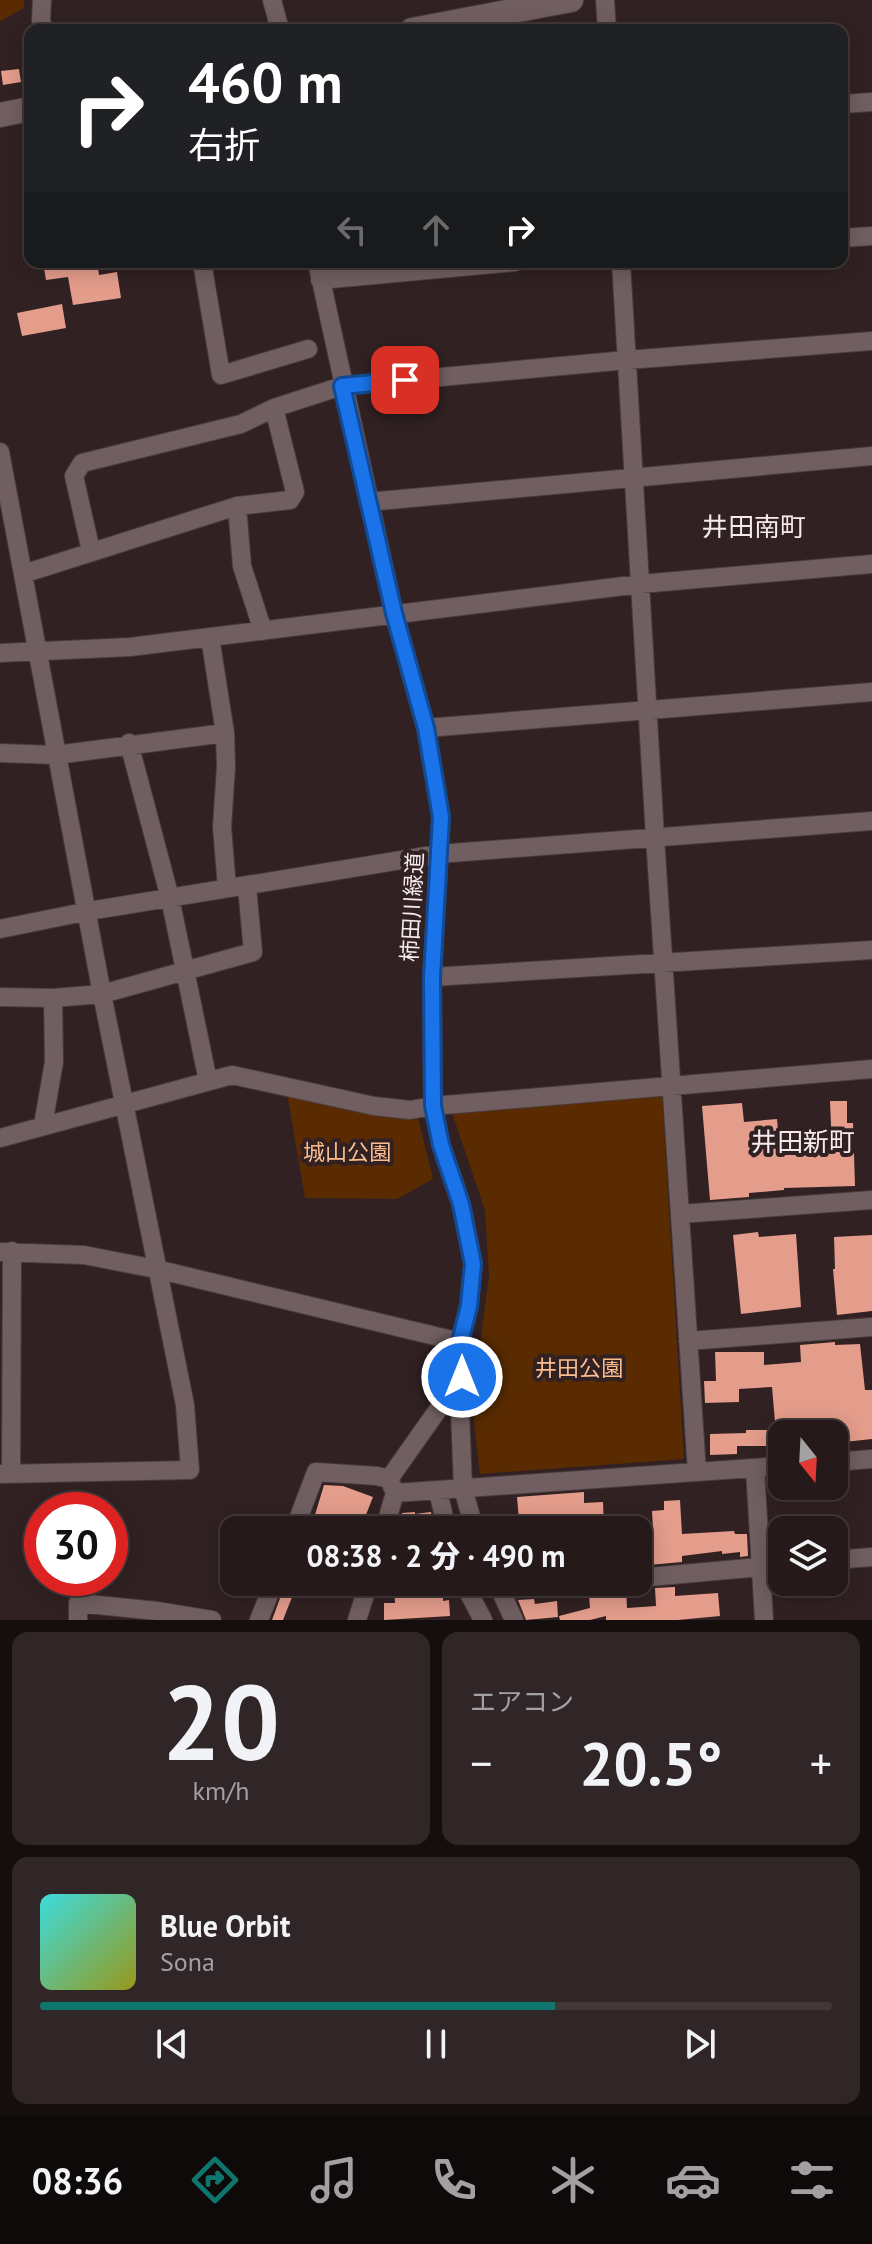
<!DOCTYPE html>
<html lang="ja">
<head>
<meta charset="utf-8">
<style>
	:root { --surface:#25191a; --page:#312627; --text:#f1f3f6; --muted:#a3a0a2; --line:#423839; --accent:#0f766e }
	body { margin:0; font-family:"PT Sans","Noto Sans JP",sans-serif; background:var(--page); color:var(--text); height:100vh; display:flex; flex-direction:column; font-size:30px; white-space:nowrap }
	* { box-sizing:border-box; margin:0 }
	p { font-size:26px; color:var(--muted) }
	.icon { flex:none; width:44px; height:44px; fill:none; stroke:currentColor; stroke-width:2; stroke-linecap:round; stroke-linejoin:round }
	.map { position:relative; height:1620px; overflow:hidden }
	.side { display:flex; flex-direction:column; gap:12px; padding:12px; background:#140e0e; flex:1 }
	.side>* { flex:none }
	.hud { position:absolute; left:24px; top:24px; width:824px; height:244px; border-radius:16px; box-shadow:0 4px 20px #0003,0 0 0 2px var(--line); background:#202124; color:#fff; overflow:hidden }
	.needle { width:52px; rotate:162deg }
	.tools { position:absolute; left:768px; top:1420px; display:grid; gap:16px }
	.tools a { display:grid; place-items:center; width:80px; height:80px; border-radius:16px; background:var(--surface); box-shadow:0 4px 20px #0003,0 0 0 2px var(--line); font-size:40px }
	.speed { position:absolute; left:24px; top:1492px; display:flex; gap:16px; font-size:40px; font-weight:700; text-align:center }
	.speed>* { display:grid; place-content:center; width:104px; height:104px; border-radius:50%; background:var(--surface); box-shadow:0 4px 20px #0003,0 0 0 2px var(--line); line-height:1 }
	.speed .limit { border:12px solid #d22; background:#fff; color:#111 }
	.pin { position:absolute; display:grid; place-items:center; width:68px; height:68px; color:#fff; margin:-34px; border-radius:16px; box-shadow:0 4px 12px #0006 }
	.me { position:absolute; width:88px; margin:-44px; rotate:0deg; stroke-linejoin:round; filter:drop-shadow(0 0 6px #0008) }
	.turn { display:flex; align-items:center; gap:28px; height:168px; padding:0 32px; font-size:36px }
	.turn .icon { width:104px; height:104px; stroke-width:2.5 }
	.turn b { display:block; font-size:56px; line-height:68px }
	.lanes { display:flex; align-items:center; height:76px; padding:0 32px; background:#0003; justify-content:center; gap:40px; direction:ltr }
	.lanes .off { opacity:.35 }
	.big { font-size:60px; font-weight:800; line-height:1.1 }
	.side .card { flex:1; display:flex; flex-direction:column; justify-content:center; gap:12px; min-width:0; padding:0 28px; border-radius:16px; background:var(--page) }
	.side .dial { align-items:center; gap:0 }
	.dial b { font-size:104px; line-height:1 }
	.song { display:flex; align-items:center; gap:24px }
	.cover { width:96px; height:96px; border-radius:12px; background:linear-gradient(135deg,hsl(180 70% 55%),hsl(60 70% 35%)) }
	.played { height:8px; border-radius:4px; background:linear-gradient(90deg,var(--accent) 65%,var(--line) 65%) }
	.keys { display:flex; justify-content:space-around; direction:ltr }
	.heat { display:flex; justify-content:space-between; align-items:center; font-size:44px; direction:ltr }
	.side .tiles { flex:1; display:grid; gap:12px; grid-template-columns:1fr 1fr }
	.card:last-child { grid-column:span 2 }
	.trip { position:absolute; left:220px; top:1516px; width:432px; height:80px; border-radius:16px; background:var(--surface); box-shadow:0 4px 20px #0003,0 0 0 2px var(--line); font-weight:800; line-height:80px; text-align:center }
	.menu { display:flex; height:128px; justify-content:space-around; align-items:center; background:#0f0a0a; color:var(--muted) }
	.menu .icon { width:56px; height:56px }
	.menu .on { color:var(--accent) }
	.menu b { font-size:36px; color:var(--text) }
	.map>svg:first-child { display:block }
	.green { fill:#5a2b00 }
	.building { fill:#e49c8b }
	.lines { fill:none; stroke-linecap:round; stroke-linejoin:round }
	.street-casing { stroke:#493c3d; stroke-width:20 }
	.secondary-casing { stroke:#493c3d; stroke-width:26 }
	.street { stroke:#715e60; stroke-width:18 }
	.secondary { stroke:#715e60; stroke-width:24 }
	.route-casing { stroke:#114b97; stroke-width:20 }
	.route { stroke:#1a73e8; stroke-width:14 }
	.labels { text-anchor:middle; stroke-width:8; stroke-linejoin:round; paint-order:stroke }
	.street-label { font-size:22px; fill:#f6ebec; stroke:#312123 }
	.park-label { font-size:22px; fill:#fcbc8e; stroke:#312123 }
	.quarter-label { font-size:26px; fill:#f6ebec; stroke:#312123 }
</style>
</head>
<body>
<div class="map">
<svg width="872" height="1620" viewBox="0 0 872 1620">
	<rect width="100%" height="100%" fill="#312123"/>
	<path class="green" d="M0 0H24V8L0 21Z
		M287 1093 418 1118 433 1179 397 1199 305 1198Z
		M662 1095 684 1459 480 1474 472 1405 489 1276 485 1210 450 1107Z"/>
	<path class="building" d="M19 69 21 82 3 85 1 71Z
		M43 262H97L99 275 117 272 121 298 73 305 68 277 46 280Z
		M62 304 66 328 22 336 17 313Z
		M830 1101H847V1123H853L855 1186 784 1188V1190L749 1193V1197L710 1200 702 1106 742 1103 744 1122 777 1119 780 1151 832 1149Z
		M758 1232 759 1237 796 1234 801 1307 741 1314 733 1235Z
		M872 1235V1311L837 1315 833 1269H835L834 1237Z
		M835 1342V1345L860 1344 865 1390H872V1439L844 1442 841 1424 806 1426 805 1420 775 1422 772 1387 739 1389V1402L705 1403 704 1381H716L715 1352H764V1365L801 1362 800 1345Z
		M746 1430H770V1446H737V1454L710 1455V1434L746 1433Z
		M324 1485 343 1486 373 1497 360 1530H331L333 1525 314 1518Z
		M584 1492V1503L603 1502 604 1528 566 1530V1517L519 1521 517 1497Z
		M680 1500 682 1534 734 1531 735 1534H747L748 1556 740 1557V1552L722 1554V1551L682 1556V1562L638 1566V1545L644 1544 643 1529H653L652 1511 664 1510V1501Z
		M415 1512V1514L431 1512 434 1528 401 1530 402 1513Z
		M286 1582H298L283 1620H272Z
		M309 1582H345L340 1595Z
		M394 1582H443V1601L449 1600 450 1616 384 1620V1603H395Z
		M675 1587V1596L718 1593 720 1616 678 1620H606V1616L590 1620H560L559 1616 590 1608 589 1594 600 1589 626 1588 627 1608 656 1606 655 1588Z
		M534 1599 535 1604 557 1601 558 1617 526 1620 518 1600Z"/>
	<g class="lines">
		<g class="street-casing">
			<path id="street" d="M42 0 41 20 44 30
				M272 0 280 30
				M605 0 607 30
				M842 104 872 102
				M842 238 872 236
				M202 262 221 375 308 349
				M317 262 394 613 426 728 441 817 432 977 433 1106 441 1145 461 1204 473 1264 469 1306 460 1342V1411L463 1489 475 1530
				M621 262 655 837 697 1472
				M320 280 515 262
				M0 452 102 994 185 1405 190 1470 0 1474
				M368 502 872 456
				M237 506 242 566 263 631
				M91 551 74 476 82 463 241 424 274 408 342 386 627 360 872 341
				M23 574 237 506 290 500 295 492 274 408
				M210 637 225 733 226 767 222 827 227 888
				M0 653 130 647 640 584 872 564
				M426 728 872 692
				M129 743 170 898 208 1081
				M0 753 56 755 225 733
				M0 929 89 911 438 854 872 821
				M432 977 872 950
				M0 997 53 998 102 994 253 952 247 887
				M43 1125 54 1062 53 998
				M0 1138 232 1075 374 1106 410 1110 433 1106 872 1069
				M680 1214 872 1200
				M0 1252 84 1255 156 1269 460 1342
				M688 1341 872 1327
				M834 1462 872 1459
				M755 1468 764 1620
				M11 1474 12 1251
				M389 1479 461 1377
				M438 1491 447 1530
				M294 1530 316 1472 377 1476 389 1479 395 1493
				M384 1530 395 1493 782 1466
				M834 1560 872 1557
				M638 1578 782 1565
				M463 1582 483 1620
				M497 1583 514 1620
				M500 1590 591 1582
				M78 1620V1603L157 1611 212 1620
				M259 1620 274 1582
				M357 1620 369 1582"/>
		</g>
		<g class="secondary-casing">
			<path id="secondary" d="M412 30 571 0
				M0 115 30 109"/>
		</g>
		<use href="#street" class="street"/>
		<use href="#secondary" class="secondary"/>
	</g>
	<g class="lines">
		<g class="route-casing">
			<path id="route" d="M405 380 342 386 394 613 426 728 441 817 432 977 433 1106 441 1145 461 1204 473 1264 469 1306 460 1342 462 1377"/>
		</g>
		<use href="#route" class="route"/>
	</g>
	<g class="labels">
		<g class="street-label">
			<text transform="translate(412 907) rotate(-87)" y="8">柿田川緑道</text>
		</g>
		<g class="park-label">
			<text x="347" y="1160">城山公園</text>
			<text x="579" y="1376">井田公園</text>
		</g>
		<g class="quarter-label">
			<text x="754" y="536">井田南町</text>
			<text x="803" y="1151">井田新町</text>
		</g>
	</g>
</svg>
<div class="tools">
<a><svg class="needle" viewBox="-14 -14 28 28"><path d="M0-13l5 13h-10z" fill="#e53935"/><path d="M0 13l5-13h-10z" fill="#a3a0a2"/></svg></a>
<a><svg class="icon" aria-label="layers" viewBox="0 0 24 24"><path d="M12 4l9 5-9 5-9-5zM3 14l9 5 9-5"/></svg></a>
</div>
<div class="speed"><div class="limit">30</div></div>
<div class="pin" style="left:405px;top:380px;background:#d93025"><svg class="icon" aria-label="arrive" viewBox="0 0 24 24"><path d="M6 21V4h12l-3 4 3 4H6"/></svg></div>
<svg class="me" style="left:462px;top:1377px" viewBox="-20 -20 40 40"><circle r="17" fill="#1a73e8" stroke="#fff" stroke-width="3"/><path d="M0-11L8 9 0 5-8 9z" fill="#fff"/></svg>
<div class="trip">08:38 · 2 分 · 490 m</div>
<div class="hud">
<div class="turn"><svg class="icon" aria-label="right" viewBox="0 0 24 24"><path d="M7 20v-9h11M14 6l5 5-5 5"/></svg><div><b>460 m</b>右折</div></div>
<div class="lanes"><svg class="icon off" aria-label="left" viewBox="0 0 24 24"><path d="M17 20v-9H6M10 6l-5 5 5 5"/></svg><svg class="icon off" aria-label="ahead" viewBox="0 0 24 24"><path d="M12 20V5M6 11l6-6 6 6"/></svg><svg class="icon" aria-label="right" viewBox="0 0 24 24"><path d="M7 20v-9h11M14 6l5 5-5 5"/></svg></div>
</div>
</div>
<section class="side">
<div class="tiles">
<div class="card dial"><b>20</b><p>km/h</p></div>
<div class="card"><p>エアコン</p>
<div class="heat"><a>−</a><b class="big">20.5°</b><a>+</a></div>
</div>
<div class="card">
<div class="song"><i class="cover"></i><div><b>Blue Orbit</b><p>Sona</p></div></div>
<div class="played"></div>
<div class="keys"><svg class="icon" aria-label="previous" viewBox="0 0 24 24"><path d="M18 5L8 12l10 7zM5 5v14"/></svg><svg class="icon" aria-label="pause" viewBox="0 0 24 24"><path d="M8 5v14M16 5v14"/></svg><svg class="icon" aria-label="next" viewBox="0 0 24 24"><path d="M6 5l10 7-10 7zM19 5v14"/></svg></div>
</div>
</div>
</section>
<nav class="menu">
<b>08:36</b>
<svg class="icon on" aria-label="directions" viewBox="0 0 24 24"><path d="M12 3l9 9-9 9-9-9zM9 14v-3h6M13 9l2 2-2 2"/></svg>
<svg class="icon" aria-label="music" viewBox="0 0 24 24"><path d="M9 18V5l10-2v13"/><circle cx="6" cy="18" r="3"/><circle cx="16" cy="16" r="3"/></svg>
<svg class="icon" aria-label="phone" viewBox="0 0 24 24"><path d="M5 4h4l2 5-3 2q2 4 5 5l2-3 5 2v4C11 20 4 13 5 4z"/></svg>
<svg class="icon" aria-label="climate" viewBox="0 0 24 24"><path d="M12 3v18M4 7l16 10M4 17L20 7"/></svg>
<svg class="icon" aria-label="car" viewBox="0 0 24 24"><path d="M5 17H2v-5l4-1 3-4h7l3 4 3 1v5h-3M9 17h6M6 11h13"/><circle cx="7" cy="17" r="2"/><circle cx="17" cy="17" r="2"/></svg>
<svg class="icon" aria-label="filters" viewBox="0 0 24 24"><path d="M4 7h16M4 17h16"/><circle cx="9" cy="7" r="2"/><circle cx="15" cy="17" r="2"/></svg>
</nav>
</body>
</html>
